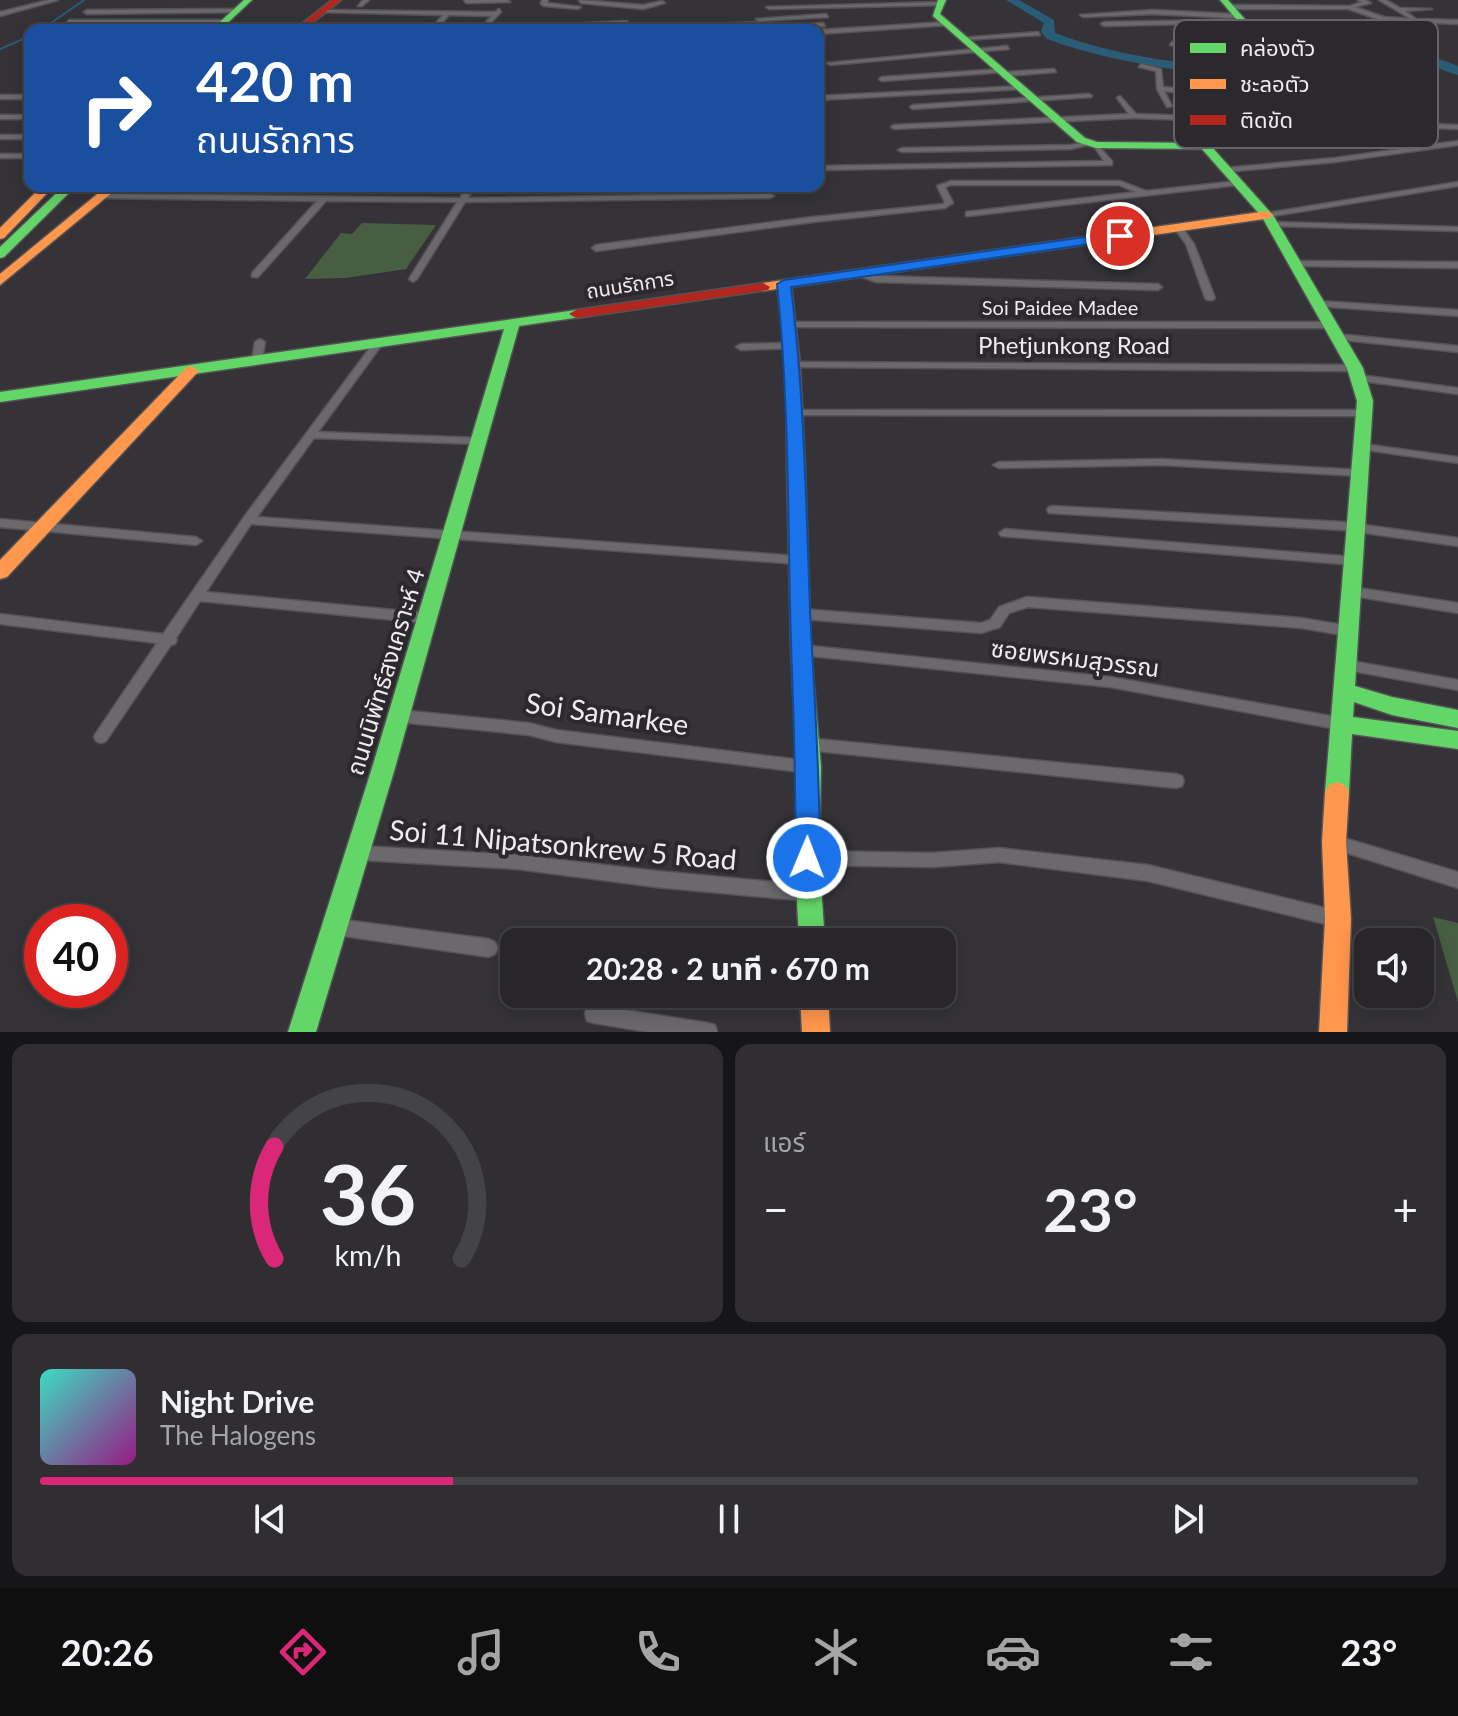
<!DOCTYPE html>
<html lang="th">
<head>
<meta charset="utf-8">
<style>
	:root { --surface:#282629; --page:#302e31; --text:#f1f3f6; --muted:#a5a5a8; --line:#444346; --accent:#db2777 }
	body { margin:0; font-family:Lato,"Noto Sans Thai",sans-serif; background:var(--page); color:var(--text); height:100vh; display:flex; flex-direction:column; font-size:30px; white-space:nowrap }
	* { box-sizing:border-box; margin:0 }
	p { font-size:26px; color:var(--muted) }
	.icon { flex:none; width:44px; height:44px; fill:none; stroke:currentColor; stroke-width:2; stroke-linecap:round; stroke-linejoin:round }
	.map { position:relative; height:1032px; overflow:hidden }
	.panel { display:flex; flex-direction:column; gap:12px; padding:12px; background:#161517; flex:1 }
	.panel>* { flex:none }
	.hud { position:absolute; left:24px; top:24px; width:800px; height:168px; border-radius:16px; box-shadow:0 4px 20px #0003,0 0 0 2px var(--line); background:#1a4fa0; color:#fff; overflow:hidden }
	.fabs { position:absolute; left:1354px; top:928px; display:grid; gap:16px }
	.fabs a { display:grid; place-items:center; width:80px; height:80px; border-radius:16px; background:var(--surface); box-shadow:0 4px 20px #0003,0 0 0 2px var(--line); font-size:40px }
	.speed { position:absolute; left:24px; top:904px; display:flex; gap:16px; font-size:40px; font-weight:700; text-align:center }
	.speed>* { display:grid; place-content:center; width:104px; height:104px; border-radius:50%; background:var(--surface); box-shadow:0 4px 20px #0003,0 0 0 2px var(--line); line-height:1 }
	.speed .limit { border:12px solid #d22; background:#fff; color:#111 }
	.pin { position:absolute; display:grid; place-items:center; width:68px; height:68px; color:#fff; margin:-34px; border:4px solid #fff; border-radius:50%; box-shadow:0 2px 8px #0007 }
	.me { position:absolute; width:88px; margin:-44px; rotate:1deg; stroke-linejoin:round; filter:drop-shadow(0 0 6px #0008) }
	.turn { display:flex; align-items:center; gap:28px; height:168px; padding:0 40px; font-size:36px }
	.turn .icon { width:104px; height:104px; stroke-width:2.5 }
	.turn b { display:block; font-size:56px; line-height:68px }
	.big { font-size:60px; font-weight:700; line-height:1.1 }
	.panel .card { flex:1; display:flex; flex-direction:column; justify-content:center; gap:12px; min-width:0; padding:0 28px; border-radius:16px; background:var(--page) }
	.panel .dial { align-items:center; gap:0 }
	.dial svg { height:208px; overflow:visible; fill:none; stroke:var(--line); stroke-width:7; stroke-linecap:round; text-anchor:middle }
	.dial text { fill:var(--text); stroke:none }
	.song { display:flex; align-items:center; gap:24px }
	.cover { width:96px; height:96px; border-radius:12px; background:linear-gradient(135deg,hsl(170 70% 55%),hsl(310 70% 35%)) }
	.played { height:8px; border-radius:4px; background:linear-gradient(90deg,var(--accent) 30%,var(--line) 30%) }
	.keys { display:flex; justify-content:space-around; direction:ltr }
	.heat { display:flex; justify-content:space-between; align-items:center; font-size:44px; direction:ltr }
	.panel .tiles { flex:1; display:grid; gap:12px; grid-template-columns:1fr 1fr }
	.card:last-child { grid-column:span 2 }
	.trip { position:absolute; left:500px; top:928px; width:456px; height:80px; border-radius:16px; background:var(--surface); box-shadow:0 4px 20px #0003,0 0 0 2px var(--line); font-weight:700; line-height:80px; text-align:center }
	.tab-bar { display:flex; height:128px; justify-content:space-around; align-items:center; background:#100f10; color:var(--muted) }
	.tab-bar .icon { width:56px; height:56px }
	.tab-bar .selected { color:var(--accent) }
	.tab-bar b { font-size:36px; color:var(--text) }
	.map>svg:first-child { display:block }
	.green { fill:#475e42 }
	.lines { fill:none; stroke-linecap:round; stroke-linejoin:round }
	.stream { stroke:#2a5c78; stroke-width:2 }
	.river { fill:#2a5c78; fill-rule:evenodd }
	.street-casing { stroke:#545255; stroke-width:3 }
	.fast-casing { stroke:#545255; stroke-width:3 }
	.slow-casing { stroke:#545255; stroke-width:3 }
	.jam-casing { stroke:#545255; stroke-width:3 }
	.street { fill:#6b696c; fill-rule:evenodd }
	.fast { fill:#63d668; fill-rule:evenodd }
	.slow { fill:#ff974d; fill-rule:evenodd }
	.jam { fill:#b3261e; fill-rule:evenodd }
	.route { fill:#1a73e8; stroke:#114b97; stroke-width:2 }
	.labels { text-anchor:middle; stroke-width:8; stroke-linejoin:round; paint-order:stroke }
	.far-street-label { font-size:20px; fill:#eeecf0; stroke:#2b282e }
	.street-label { font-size:24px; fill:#eeecf0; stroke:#2b282e }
	.near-street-label { font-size:28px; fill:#eeecf0; stroke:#2b282e }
	.key { fill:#2b282e; stroke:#666368; stroke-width:2 }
	.key-label { font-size:22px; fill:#eeecf0 }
</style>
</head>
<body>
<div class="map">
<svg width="1458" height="1032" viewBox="0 0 1458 1032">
	<rect width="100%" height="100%" fill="#353337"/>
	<path class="green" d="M362 223 436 225 406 269 346 278 305 279 341 233 352 234Z
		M1433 917 1458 923V1002Z"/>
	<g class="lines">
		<path class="stream" d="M41 30 84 0
			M0 49 30 36"/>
		<path class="river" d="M1006 0H1019L1054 20 1055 33C1114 56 1215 72 1278 65 1309 62 1338 50 1367 42 1400 43 1428 55 1458 66V75C1427 66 1401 50 1368 50 1338 58 1308 69 1278 73 1213 80 1108 62 1047 39L1041 32 1044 23Z"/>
		<g class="street-casing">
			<path id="street" d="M49 0H58L0 16V12Z
				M363 0H369L362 6H358Z
				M464 0H507L510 2 466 3Z
				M542 0H548L547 3 581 7 578 9 544 6 541 4Z
				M579 0 643 5 662 1 665 3 643 9 581 3Z
				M1358 0H1365L1371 3 1355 7 1384 17 1411 19 1379 0H1386L1400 8 1432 9 1405 11 1416 19 1458 20V24L1383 21 1348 9H1230L1227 7 1230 5 1350 6 1362 2Z
				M942 2 944 5 769 9 766 7Z
				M237 9 239 12 87 14 84 12 87 10Z
				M499 9 501 12 484 30H478L492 16 449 15 436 30H430L443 15 318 12 321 10 495 12Z
				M1153 10 1235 14 1238 16 1235 18 1153 14 1083 17 1080 15Z
				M826 14 828 17 759 21 756 19Z
				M69 20H225L228 22 225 24 67 23Z
				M1225 20 1227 23 1104 26 1101 24 1104 22Z
				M627 21 629 24 565 29H511L508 27Z
				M758 22 760 25 656 29 653 27Z
				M947 22 949 25 818 34V30Z
				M823 23 825 26 759 30 756 28Z
				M1038 32 1040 35 964 40 961 38Z
				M1172 42 1265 48 1268 50 1265 52 1170 45Z
				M1007 46 1009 49 830 65 827 63Z
				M1141 64 1161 69 1163 87 1221 92 1252 101 1249 103 1221 96 1164 91 1172 106 1167 107 1157 89 1156 71 1139 67Z
				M1002 69 1004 72 882 81 879 79 882 77Z
				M1054 69 1056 72 1005 76 1002 74 1005 72Z
				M1324 74 1326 77 1268 82 1265 80 1268 78Z
				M1022 86 1024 89 818 100V96Z
				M1089 94 1092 96 1091 97 913 109 910 107 913 105Z
				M0 95H30V99H0Z
				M1120 96 1136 114 1458 125V129L1134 118 894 129 891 127 894 125 1129 114 1117 98Z
				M1235 109 1355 113 1358 115 1355 117 1233 112V110Z
				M0 115H30V119H0Z
				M0 135H30V139H0Z
				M1089 141 1091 142V144L1071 149 902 152 898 150 902 148 1071 145Z
				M1458 141V145L1335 162 1224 172 1220 170 1224 168 1335 158Z
				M1096 143 1112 161V165L818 170V166L1104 161 1093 145Z
				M0 154H30V158H0Z
				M951 181H1120L1146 191 1238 181 1242 183 1238 185 969 216H966V212L1136 192 1119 185H951L945 187 953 203 945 208 813 222 596 251 592 248 596 245 813 217 943 204 945 202 937 186Z
				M1458 182V186L1267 217 1263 215 1267 213Z
				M467 186H475L468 198 770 194 774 196 770 198 465 202 417 279 413 282 409 279 457 202 326 201 258 277H252V273L317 201 102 198 98 196 102 194 460 198Z
				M1270 222 1458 227V231L1273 226 1269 224Z
				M1175 226H1181L1194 244 1215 298 1213 300H1207L1205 298 1186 244 1174 228Z
				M1296 261 1458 262V268L1293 266 1292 264Z
				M860 270 877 276 1158 284 1162 287 1158 290 876 282 857 275V271Z
				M1319 301 1458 310V316L1316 306V302Z
				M789 322H1330L1335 325 1330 328 786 327 784 325Z
				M1337 334 1458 346V352L1334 339 1332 337Z
				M260 339 265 342 262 360 257 363 252 360 255 342Z
				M378 340 383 343 318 432 479 438 484 441 479 444 314 438 257 517 798 556 804 560 798 564 251 524 206 592 425 613 430 615 432 618 430 621 425 623 200 601 176 638 177 640 175 644 171 645 106 741 101 743 96 741 94 737 96 733 157 643 0 624V614L163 634 244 517 375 341Z
				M790 343 795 346 793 348 741 350 736 347 741 344Z
				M793 362 1355 365 1360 368 1355 371 789 367 788 365Z
				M1359 375 1458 388V394L1355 380 1354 378Z
				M794 410H1365L1370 413 1365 416 790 415 789 413 790 411Z
				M1363 444 1458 457V463L1359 449 1357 447 1359 445Z
				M1161 459 1361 470 1367 473 1361 476 1161 465 999 468 993 465 999 462Z
				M1053 506 1343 522 1458 538V546L1343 530 1049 513 1047 510 1049 507Z
				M0 519 196 537 202 541 196 545 0 527Z
				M1005 529 1355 557 1361 561 1355 565 1001 536 999 533Z
				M1352 587 1458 603V613L1347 595 1345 592 1347 589Z
				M1027 597 1301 618 1349 626 1354 628 1356 631 1354 634 1349 636 1301 628 1028 607 1009 613 1000 627 981 633 801 619 796 617 794 614 796 611 801 609 981 623 990 620 999 607Z
				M801 645 1110 677 1342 718 1347 720 1349 724 1347 728 1342 730 1110 687 801 655 796 654 794 650 796 646Z
				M1346 660 1458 680V690L1341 669 1339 665 1341 661Z
				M399 710 529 723 556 730 809 761 814 763 817 767 814 771 809 773 556 742 529 735 399 722 394 720 392 716 394 712Z
				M807 738 1176 774 1182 776 1184 781 1182 786 1176 788 807 750 802 748 799 744 802 740Z
				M1334 835 1458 872V888L1328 847 1326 842 1328 837Z
				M360 846 517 855 656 871 809 885 815 887 818 893 815 899 809 901 656 887 517 869 360 860 354 858 352 853 354 848Z
				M999 848 1148 865 1338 911 1344 913 1347 919 1344 925 1338 927 1148 881 999 862 932 867 807 865 801 863 799 858 801 853 807 851 932 853Z
				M337 919 489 939 495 942 498 948 495 954 489 957 337 935 331 933 328 927 331 921Z
				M594 1005 708 1023 715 1025 717 1032H648L594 1023 587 1021 585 1014 587 1007Z"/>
		</g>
		<g class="fast-casing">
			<path id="fast" d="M244 0H252L220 30H211Z
				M938 0H946L940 14 1085 138 1097 142 1198 143 1194 133 1200 126C1216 113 1239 108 1254 93 1283 64 1238 22 1220 0H1228C1257 33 1298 73 1247 107 1233 117 1217 122 1204 133L1210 145 1273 215 1363 368 1373 401 1355 686 1392 697 1458 710V728L1392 715 1354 702 1353 717 1458 731V749L1352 734 1349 792 1345 799 1337 802 1329 799 1325 792 1357 401 1347 368 1262 217 1202 149 1096 148 1077 142 933 16Z
				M64 186H76L4 257 0 258V247Z
				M576 310 583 314 581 317 519 326 395 768 316 1032H288L372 768 504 329 0 402V392Z
				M796 462 805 467 811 650 821 767 819 858 825 942H799L795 858 797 767 791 650 787 467Z"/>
		</g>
		<g class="slow-casing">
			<path id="slow" d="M42 186H54L4 238 0 239V228Z
				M107 186H120L0 285V274Z
				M1267 211 1273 215 1271 218 763 291 756 287 763 283Z
				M191 366 199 371 196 374 7 577 0 579V560L186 368Z
				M1337 782 1345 785 1349 792 1346 842 1351 919 1347 1032H1319L1325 919 1322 842 1325 792 1329 785Z
				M800 994H828L830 1032H802Z"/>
		</g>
		<g class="jam-casing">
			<path id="jam" d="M332 0H341L303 30H294Z
				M784 280 791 284 800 365 805 467 796 472 787 467 786 365 777 284Z
				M763 283 770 287 768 290 576 318 569 314 576 310Z"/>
		</g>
		<use href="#street" class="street"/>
		<use href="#fast" class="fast"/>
		<use href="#slow" class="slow"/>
		<use href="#jam" class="jam"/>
	</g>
	<path class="route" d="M1120 232 1127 236 1125 239 791 287C804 394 806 501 810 609 814 692 820 774 820 858L816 866 807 869 798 866 795 858C797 774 792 691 790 607 788 499 788 391 777 284L784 280Z"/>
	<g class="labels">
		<g class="far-street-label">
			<text transform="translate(630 285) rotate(-9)" y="7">ถนนรัถการ</text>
			<text x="1060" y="315">Soi Paidee Madee</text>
		</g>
		<g class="street-label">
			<text x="1074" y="354">Phetjunkong Road</text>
			<text transform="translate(1075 659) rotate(7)" y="8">ซอยพรหมสุวรรณ</text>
			<text transform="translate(386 672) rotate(-73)" y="8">ถนนนิพัทธ์สงเคราะห์ 4</text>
		</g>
		<g class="near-street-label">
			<text transform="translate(607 714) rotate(8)" y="10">Soi Samarkee</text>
			<text transform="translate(563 845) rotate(5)" y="10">Soi 11 Nipatsonkrew 5 Road</text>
		</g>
	</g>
	<rect x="1174" y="20" width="264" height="128" rx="12" class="key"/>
	<rect x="1190" y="43" width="36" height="10" fill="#63d668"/>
	<rect x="1190" y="79" width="36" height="10" fill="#ff974d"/>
	<rect x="1190" y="115" width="36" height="10" fill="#b3261e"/>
	<g class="key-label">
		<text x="1240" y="56">คล่องตัว</text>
		<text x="1240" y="92">ชะลอตัว</text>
		<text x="1240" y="128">ติดขัด</text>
	</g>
</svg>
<div class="fabs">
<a><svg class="icon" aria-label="sound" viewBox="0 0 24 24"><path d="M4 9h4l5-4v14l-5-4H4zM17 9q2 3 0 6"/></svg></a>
</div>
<div class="speed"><div class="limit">40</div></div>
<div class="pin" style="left:1120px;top:236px;background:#d93025"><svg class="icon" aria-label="arrive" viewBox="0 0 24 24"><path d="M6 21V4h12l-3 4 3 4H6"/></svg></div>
<svg class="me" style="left:807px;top:858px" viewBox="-20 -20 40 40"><circle r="17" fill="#1a73e8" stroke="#fff" stroke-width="3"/><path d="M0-11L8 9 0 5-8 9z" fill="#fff"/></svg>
<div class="trip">20:28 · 2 นาที · 670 m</div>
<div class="hud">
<div class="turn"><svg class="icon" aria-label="right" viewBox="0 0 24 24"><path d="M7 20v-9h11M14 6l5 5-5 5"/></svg><div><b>420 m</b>ถนนรัถการ</div></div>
</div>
</div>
<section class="panel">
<div class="tiles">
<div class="card dial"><svg viewBox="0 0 100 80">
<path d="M14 69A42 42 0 1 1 86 69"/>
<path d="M14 69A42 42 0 0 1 14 26" stroke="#db2777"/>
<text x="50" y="56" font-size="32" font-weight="700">36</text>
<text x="50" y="72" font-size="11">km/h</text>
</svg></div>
<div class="card"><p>แอร์</p>
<div class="heat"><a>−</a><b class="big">23°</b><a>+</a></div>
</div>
<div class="card">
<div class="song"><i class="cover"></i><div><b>Night Drive</b><p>The Halogens</p></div></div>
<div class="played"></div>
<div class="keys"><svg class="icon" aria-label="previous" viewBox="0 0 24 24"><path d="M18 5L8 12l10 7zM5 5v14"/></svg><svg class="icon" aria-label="pause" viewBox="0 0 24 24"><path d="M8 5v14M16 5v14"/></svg><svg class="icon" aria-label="next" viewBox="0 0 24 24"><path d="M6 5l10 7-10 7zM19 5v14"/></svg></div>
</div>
</div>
</section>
<nav class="tab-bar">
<b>20:26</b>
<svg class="icon selected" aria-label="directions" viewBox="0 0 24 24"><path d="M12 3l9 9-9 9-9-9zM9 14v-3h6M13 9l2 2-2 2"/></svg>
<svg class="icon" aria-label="music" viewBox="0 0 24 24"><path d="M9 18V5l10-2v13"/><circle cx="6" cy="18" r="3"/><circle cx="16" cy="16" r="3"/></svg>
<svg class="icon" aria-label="phone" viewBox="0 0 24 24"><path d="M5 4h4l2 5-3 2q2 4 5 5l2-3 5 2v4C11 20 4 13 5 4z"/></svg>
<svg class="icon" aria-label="climate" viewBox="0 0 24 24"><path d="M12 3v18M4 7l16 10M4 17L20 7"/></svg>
<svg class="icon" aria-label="car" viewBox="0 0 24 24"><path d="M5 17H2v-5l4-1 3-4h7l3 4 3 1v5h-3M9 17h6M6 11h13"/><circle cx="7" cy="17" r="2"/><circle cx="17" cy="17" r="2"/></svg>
<svg class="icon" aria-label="filters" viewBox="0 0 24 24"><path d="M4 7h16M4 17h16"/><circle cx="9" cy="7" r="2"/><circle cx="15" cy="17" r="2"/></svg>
<b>23°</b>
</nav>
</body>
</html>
